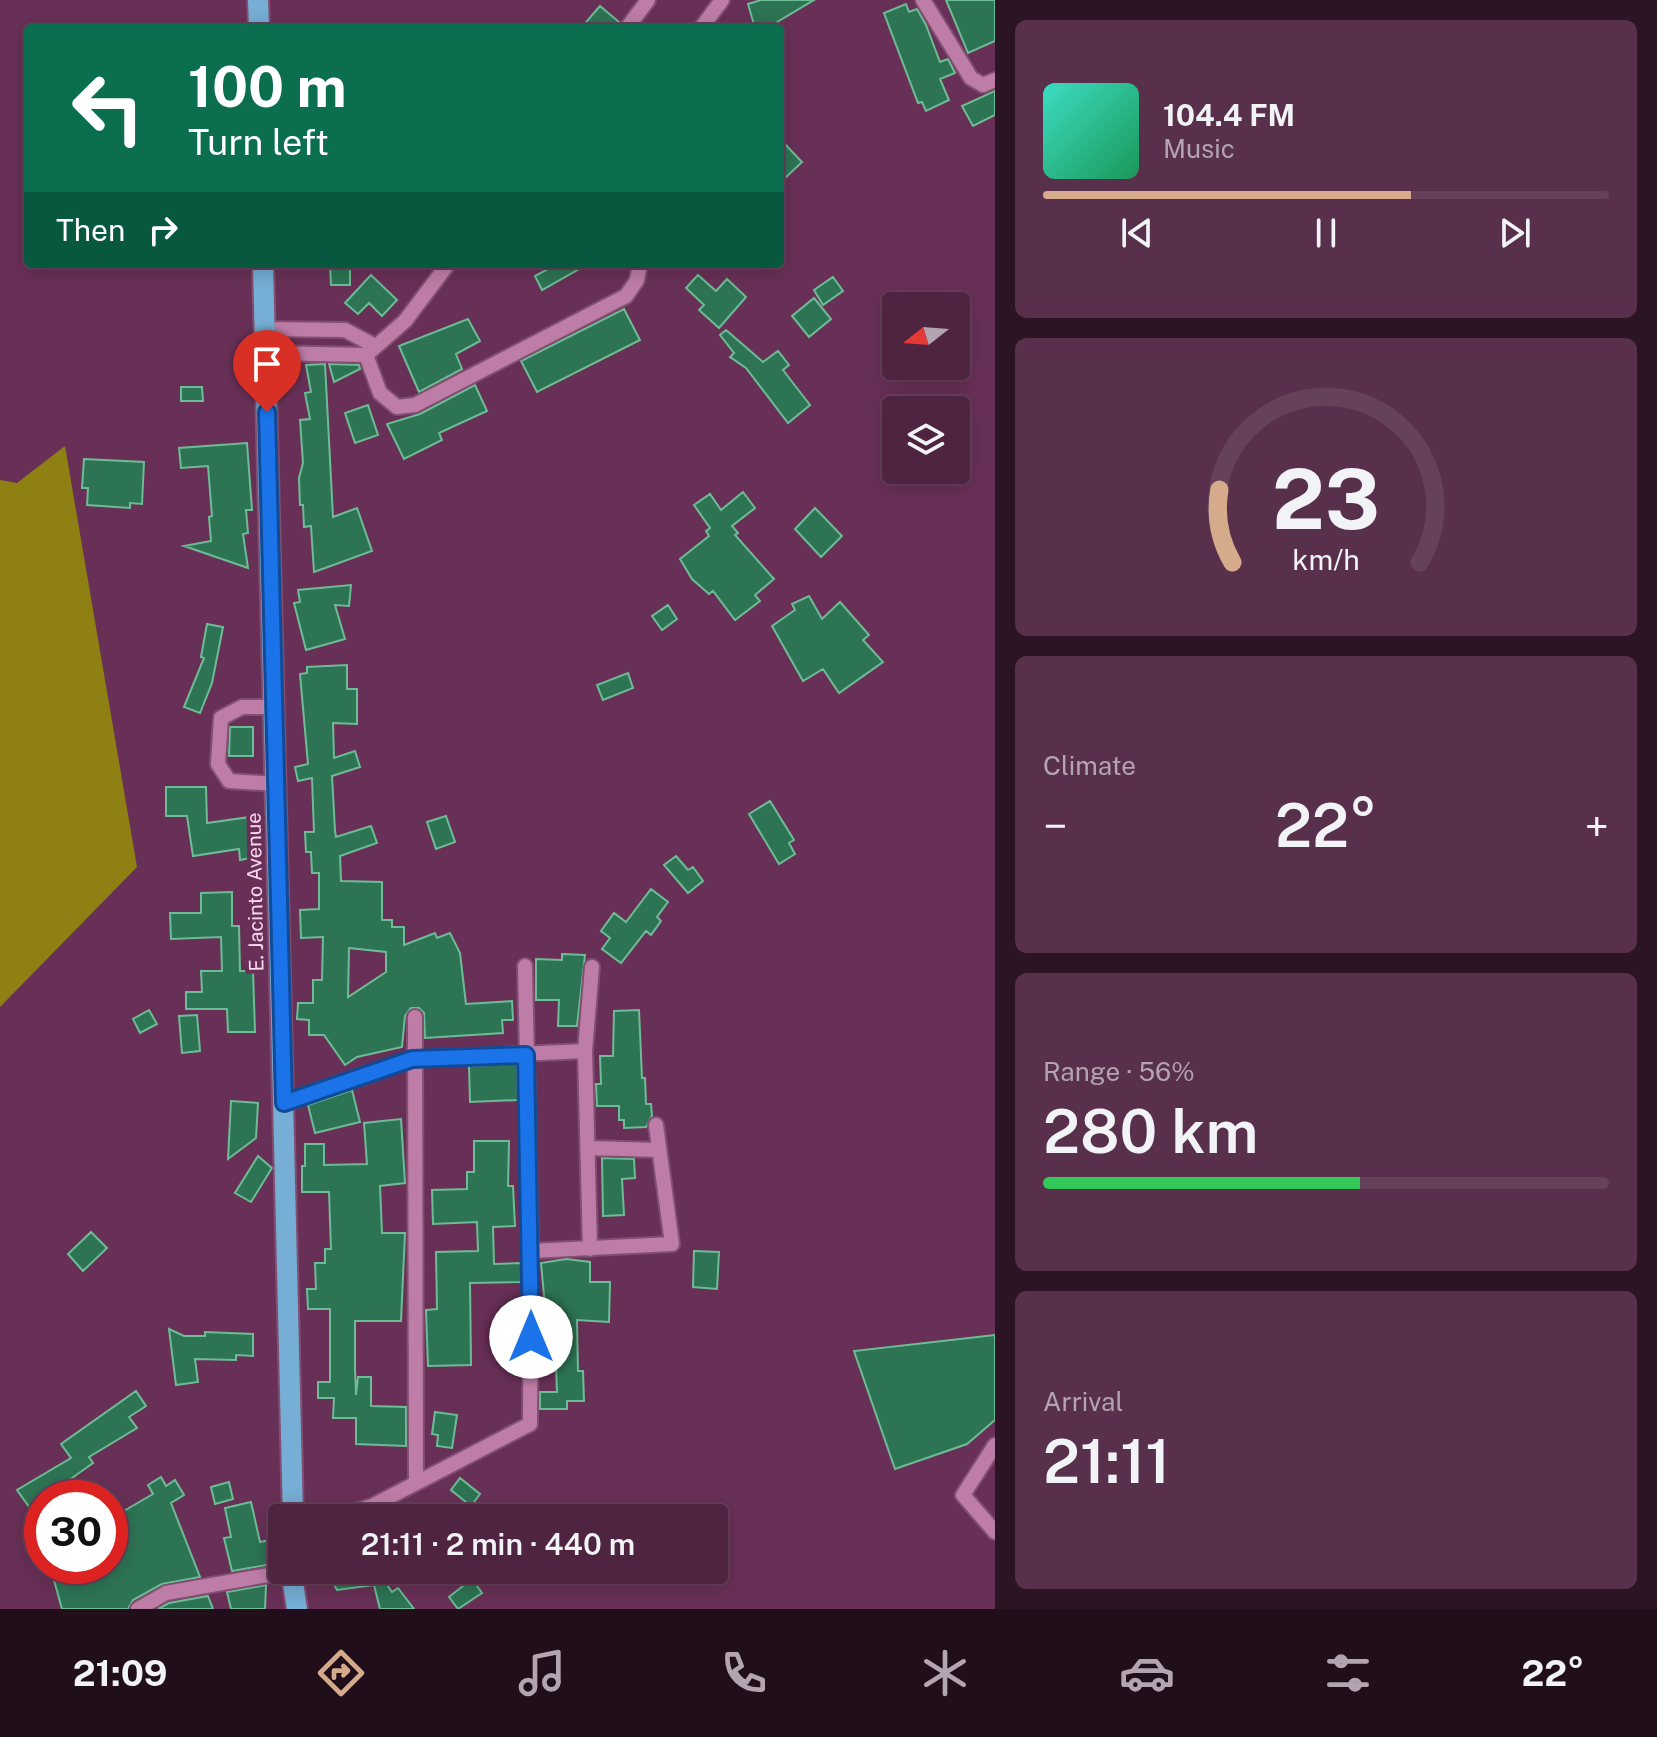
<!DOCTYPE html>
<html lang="en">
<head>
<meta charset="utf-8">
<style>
	:root { --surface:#4f2441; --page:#59304c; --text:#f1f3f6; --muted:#b3a4b1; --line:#66415a; --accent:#d6ab8b }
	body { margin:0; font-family:"Public Sans",sans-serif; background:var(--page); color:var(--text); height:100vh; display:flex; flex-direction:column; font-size:30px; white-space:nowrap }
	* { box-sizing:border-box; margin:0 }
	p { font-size:26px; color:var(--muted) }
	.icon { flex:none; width:44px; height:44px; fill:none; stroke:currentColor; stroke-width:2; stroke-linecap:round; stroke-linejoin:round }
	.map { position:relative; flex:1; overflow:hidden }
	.details { display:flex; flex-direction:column; gap:20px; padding:20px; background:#2b1424; width:662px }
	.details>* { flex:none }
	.guide { position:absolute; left:24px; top:24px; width:760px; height:244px; border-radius:8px; box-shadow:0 4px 20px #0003,0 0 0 2px var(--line); background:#0b6e4f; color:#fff; overflow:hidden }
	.needle { width:52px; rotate:253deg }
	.fabs { position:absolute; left:882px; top:292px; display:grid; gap:16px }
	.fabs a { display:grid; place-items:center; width:88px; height:88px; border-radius:8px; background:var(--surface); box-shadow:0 4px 20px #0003,0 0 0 2px var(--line); font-size:40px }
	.speed { position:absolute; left:24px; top:1480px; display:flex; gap:16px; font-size:40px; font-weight:700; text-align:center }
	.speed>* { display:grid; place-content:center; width:104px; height:104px; border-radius:50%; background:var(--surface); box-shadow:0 4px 20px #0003,0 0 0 2px var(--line); line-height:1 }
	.speed .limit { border:12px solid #d22; background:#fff; color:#111 }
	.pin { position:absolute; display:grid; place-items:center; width:68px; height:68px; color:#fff; margin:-82px -34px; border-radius:50% 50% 50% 0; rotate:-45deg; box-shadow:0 0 8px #0007 }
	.pin .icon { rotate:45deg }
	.me { position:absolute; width:88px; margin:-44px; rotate:0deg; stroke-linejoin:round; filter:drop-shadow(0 0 6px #0008) }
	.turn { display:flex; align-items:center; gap:28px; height:168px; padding:0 32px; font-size:36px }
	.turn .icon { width:104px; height:104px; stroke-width:2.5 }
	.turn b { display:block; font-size:56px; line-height:68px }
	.then { display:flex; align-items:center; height:76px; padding:0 32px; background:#0003; gap:16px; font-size:30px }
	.big { font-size:60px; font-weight:600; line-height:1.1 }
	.details .tile { flex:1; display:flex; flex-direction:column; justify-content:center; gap:12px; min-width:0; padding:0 28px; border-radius:12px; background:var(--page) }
	.details .dial { align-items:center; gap:0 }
	.dial svg { height:208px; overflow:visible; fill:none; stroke:var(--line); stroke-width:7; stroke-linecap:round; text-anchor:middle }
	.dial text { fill:var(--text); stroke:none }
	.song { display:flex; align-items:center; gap:24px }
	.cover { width:96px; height:96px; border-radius:12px; background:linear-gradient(135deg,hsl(170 70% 55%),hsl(150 70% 35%)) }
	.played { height:8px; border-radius:4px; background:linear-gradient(90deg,var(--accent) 65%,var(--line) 65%) }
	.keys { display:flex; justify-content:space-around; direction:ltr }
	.heat { display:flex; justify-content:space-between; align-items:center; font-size:44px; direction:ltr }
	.charge { height:12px; border-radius:6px; background:linear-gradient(90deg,#34c759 56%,var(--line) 0) }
	.trip { position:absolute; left:268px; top:1504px; width:460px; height:80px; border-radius:8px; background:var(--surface); box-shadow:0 4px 20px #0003,0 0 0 2px var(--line); font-weight:600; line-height:80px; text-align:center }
	.tabs { display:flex; height:128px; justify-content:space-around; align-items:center; background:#200e1a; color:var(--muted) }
	.tabs .icon { width:56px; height:56px }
	.tabs .active { color:var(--accent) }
	.tabs b { font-size:36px; color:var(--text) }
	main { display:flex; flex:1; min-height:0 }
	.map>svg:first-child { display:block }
	.forest { fill:#8e8013 }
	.building { fill:#2d7454; stroke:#6ebc95; stroke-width:2; fill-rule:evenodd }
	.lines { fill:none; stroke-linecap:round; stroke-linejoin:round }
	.minor-casing { stroke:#814f71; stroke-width:18 }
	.major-casing { stroke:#814f71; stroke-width:24 }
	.minor { stroke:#be7da7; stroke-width:14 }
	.major { stroke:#76aed5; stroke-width:20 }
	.route-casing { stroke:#114b97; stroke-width:20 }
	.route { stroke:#1a73e8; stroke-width:14 }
	.labels { text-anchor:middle; stroke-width:8; stroke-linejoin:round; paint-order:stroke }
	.street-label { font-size:20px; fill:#fcd8ee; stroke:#693057 }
</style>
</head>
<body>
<main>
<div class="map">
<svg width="995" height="1609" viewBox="0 0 995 1609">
	<rect width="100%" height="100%" fill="#693057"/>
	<path class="forest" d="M65 446 137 867 0 1007V480L17 483Z"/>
	<path class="building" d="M761 0H814L767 28H755L748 4Z
		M946 0H995V41L968 53Z
		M906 4 909 12 917 9 926 25 940 62 948 59 955 73 940 79 949 100 926 111 922 102 918 103 884 13Z
		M600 6 619 22 617 28H581Z
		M995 91V115L973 126 962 106Z
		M780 139 802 162 780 183Z
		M330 264H350V285H331Z
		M557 264H588L542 290 535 276Z
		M371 275 397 300 382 316 369 303 358 314 345 303Z
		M698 275 716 291 727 279 746 297 719 328 699 310 704 305 686 288Z
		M833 277 843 291 823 305 814 290Z
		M814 298 831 319 809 337 792 316Z
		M624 309 640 340 537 392 521 361Z
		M468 319 480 341 456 354 462 369 419 392 399 346Z
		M726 330 763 362 778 351 789 365 783 370 810 405 788 423 746 368 730 357 734 353 720 335Z
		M325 364 333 517 357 508 372 551 314 572 311 526 304 527 303 505H300L299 478 303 463 300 420 310 419 305 393 311 392 306 365Z
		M329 364 359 365 360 369 334 382Z
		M475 385 487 411 439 433 442 440 404 459 387 424 420 414Z
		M181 387H202L203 401H181Z
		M368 405 378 435 355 443 345 413Z
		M247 443 252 510H246L248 533 243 534 248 568 184 546 211 541 209 517 212 516 208 466 181 468 179 448Z
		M84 459 144 462 142 504 130 503V508L87 505 88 488H82Z
		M743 492 755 508 732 526 738 533 735 535 774 579 755 595 760 601 735 620 713 591 709 594 692 579 680 559 709 536 706 531 710 528 694 505 710 494 721 510Z
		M815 508 842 536 821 557 795 529Z
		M351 585 349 606 335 605 345 639 306 650 294 603 300 602 298 590Z
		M809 596 822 619 840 602 869 635 863 640 883 662 839 693 823 669 803 681 772 626 795 610 792 604Z
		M668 605 677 619 662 630 652 616Z
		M207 624 223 627 212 683 200 713 184 707 204 658 201 657Z
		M347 665V689H357V724L333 723 334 758 355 751 360 767 332 776 335 831 336 837 371 826 377 843 340 856 341 881 382 882V920H392V927H404V945L435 933 437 938 450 933 460 953 466 1004 512 1001 513 1020H502L503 1033 425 1038 424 1013 419 1008H411L405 1016 402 1047 357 1057 345 1065 324 1035H309V1020L297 1019 298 1003H313V980H322L323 937 301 938 300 910 319 909V873H312L311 852H306L305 832H314L312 778 298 781 295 767 308 764 300 674 307 673V667ZM349 948 386 952V972L348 997Z
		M628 673 633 688 603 700 597 685Z
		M230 727H253V756H229Z
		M166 787H206L207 823 250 817 256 857 240 860 239 849 193 856 187 816H166Z
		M770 801 794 840 789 843 795 854 779 864 749 814Z
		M446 816 455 842 436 849 427 822Z
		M676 856 688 870 693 867 703 881 688 893 664 865Z
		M651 889 668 902 657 917 661 921 651 935 646 931 621 963 602 949 610 938 601 931 614 913 626 922Z
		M232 892V926H239L240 971H253L255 1032H228L227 1009H186V992H202L201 971H222L221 937 171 939 170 913H201V893Z
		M562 954 585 955 577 1026H558L559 1000H536V959L562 960Z
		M149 1010 157 1024 140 1033 133 1019Z
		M639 1010 642 1078H645L646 1104H651L652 1116 646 1127 624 1128V1120H619V1106H597L596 1084H601L600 1056H613L614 1011Z
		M197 1015 200 1051 182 1053 179 1016Z
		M517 1064 518 1100 470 1102 469 1066Z
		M352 1090 360 1122 315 1133 308 1105Z
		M231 1101 258 1103 256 1138 228 1159Z
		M401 1119 405 1183 380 1186 382 1233H405L401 1321H355V1368L356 1395 358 1377H371V1406L406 1407V1446L356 1444V1418H333L334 1398H318V1382H330V1309H308L307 1289H316L315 1263H325V1249H331L329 1192H302V1166H305V1144H324V1165L367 1164 364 1123Z
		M474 1141H509L508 1186H513L515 1226 493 1227 494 1264 521 1263V1282L470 1283 471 1365 428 1366 426 1310 437 1309 436 1252 478 1251 477 1222 433 1224 432 1190 467 1189V1172H474Z
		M258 1156 272 1168 251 1202 235 1193Z
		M602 1158 634 1159 635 1178 622 1179 624 1215 603 1216Z
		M91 1232 107 1248 83 1271 68 1254Z
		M694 1251 719 1252 717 1289 693 1287Z
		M566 1259 590 1262V1282H610L609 1322 577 1320 578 1371H583L584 1401H567V1409H540V1392H557L554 1315 552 1306H545L541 1263Z
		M169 1329 184 1336H205V1332L253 1334V1356L236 1355V1360L195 1359 198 1382 176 1385Z
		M995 1335V1420L967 1444 895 1469 854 1351Z
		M136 1391 146 1406 129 1417 137 1428 89 1457 93 1463 30 1508 17 1490 71 1458 61 1444Z
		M435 1412 457 1415 452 1448 437 1446 438 1435 432 1434Z
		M161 1477 166 1486 175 1480 184 1495 171 1503 200 1577 162 1584 133 1600 128 1609H62L52 1573 63 1566H74L78 1571 87 1566H110V1553L116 1550 110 1540V1519L153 1494 148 1485Z
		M460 1478 480 1494 471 1506 451 1490Z
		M229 1482 233 1499 215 1504 211 1487Z
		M251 1502 260 1542 269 1540 272 1564 232 1571 224 1538 231 1537 225 1508Z
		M326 1570H377L392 1592 398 1588 414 1609H380L374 1585 337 1590Z
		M472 1579 482 1593 458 1609 449 1597Z
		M266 1585 265 1609H231L227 1592Z
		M208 1596 213 1609H158L169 1603Z"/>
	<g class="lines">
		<g class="minor-casing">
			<path id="minor" d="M923 0 971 78 983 85 995 80
				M627 28 648 0
				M701 28 722 0
				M264 329 345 330 375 346
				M265 353 366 355 405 321 448 264
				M366 355 380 393 397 407 415 405 626 296 637 280 640 264
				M274 707H242L221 718 218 764 229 781 276 784
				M415 1017 416 1483
				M284 1103 412 1059 585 1051
				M588 1148 658 1150
				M590 1249 585 1051 592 967
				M531 1251 672 1244 656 1125
				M995 1445 963 1495 995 1532
				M332 1518 372 1506 530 1424 531 1251 525 966
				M138 1609 166 1593 291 1571"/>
		</g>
		<g class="major-casing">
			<path id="major" d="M258 0 259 28
				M263 264 293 1518
				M291 1570 297 1609"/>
		</g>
		<use href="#minor" class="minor"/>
		<use href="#major" class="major"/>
	</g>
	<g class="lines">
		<g class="route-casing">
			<path id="route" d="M267 412 284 1103 412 1059 526 1055 531 1337"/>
		</g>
		<use href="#route" class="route"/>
	</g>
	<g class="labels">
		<g class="street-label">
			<text transform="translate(255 892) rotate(-91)" y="7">E. Jacinto Avenue</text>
		</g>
	</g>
</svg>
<div class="fabs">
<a><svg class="needle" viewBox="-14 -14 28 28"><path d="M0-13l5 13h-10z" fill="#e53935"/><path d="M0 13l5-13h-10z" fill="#b3a4b1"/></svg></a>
<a><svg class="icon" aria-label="layers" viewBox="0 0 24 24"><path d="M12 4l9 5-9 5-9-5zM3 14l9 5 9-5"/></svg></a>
</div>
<div class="speed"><div class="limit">30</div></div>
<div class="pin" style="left:267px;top:412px;background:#d93025"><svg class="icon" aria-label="arrive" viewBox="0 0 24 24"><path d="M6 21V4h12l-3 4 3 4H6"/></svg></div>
<svg class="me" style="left:531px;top:1337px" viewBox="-20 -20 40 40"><circle r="19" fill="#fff"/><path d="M0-13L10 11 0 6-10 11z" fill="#1a73e8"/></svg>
<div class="trip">21:11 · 2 min · 440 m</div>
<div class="guide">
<div class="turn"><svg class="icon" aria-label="left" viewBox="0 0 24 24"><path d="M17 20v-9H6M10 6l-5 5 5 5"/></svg><div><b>100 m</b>Turn left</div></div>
<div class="then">Then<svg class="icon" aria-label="right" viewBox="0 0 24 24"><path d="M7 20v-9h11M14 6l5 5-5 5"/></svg></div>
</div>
</div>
<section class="details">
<div class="tile">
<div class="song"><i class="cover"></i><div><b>104.4 FM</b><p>Music</p></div></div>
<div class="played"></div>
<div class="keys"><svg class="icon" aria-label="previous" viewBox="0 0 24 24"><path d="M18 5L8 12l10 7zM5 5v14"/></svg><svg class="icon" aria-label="pause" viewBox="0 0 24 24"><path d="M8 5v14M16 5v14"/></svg><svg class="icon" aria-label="next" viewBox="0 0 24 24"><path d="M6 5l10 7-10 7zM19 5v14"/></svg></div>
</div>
<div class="tile dial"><svg viewBox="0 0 100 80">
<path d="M14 69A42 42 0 1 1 86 69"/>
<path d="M14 69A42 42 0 0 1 9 41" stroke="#d6ab8b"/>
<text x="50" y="56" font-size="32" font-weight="700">23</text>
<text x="50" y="72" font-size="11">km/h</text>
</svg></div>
<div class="tile"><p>Climate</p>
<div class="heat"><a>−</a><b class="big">22°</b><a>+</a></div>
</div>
<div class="tile"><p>Range · 56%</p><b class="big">280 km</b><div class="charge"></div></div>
<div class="tile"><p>Arrival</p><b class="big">21:11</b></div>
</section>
</main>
<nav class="tabs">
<b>21:09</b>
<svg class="icon active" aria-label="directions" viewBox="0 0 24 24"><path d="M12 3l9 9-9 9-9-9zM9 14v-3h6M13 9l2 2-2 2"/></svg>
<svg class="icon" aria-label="music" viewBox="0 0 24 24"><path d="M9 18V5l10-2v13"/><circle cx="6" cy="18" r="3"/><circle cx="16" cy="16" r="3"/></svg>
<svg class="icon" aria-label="phone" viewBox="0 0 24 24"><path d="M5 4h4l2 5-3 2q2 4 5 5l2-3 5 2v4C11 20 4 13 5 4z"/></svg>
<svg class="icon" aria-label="climate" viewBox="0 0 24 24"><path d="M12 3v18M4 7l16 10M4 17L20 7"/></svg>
<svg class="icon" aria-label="car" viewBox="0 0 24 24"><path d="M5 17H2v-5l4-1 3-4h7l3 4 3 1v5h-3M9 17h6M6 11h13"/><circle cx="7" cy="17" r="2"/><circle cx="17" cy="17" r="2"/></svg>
<svg class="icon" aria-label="filters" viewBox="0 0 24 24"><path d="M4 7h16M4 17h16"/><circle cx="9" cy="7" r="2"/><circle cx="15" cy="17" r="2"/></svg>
<b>22°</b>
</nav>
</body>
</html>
